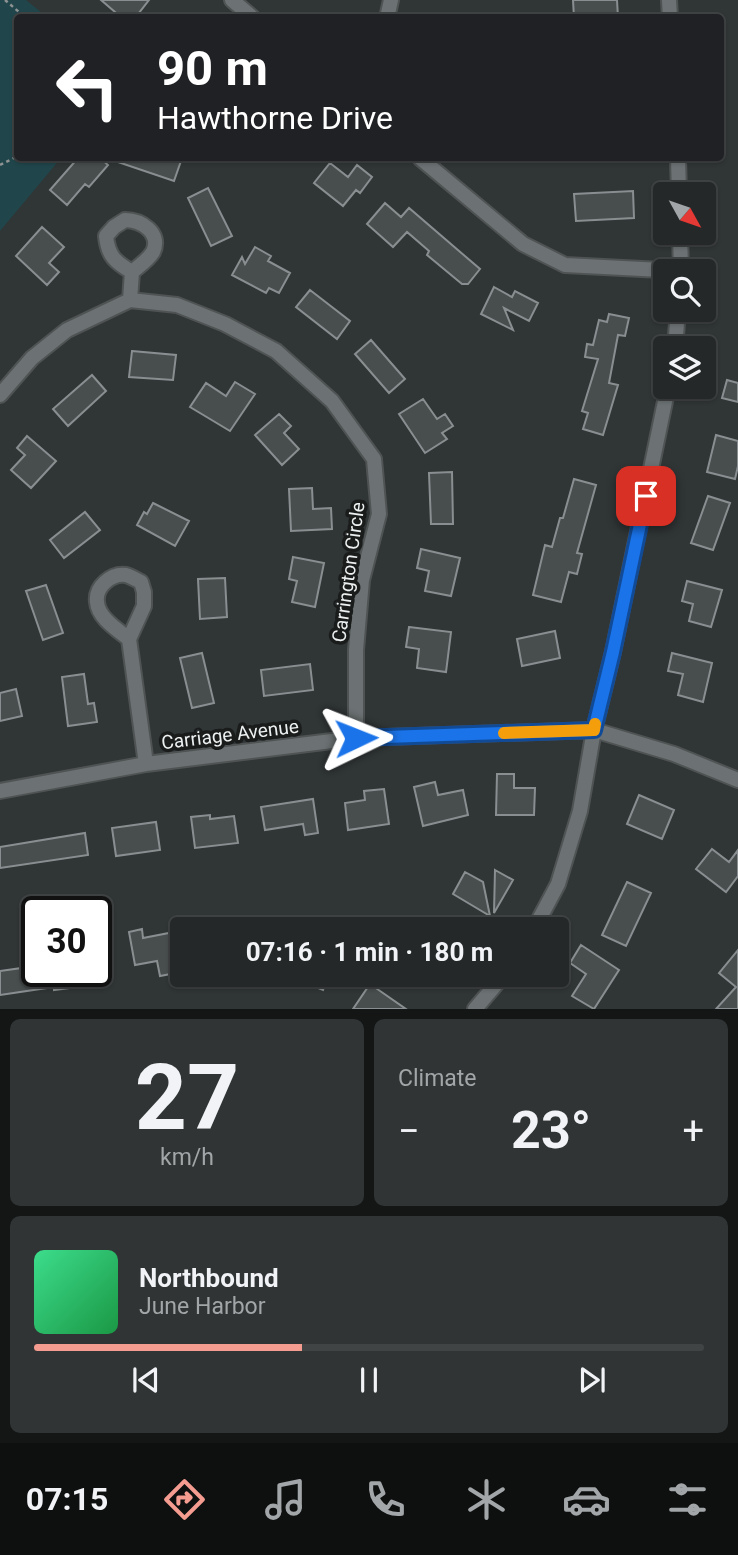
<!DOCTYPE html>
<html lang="en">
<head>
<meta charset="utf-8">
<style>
	:root { --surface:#242828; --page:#303434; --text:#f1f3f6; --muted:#a3a6a8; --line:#414445; --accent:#f59c90 }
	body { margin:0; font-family:Roboto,sans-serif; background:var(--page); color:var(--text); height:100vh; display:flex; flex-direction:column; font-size:26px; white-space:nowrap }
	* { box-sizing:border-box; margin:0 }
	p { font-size:23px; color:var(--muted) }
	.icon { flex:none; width:38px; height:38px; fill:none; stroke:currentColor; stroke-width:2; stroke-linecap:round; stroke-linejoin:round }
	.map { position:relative; height:1009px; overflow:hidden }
	.panel { display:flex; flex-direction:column; gap:10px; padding:10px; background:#141616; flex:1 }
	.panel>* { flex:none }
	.hud { position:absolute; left:14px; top:14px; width:710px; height:147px; border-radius:7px; box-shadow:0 2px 5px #0004,0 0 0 2px var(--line); background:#202124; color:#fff; overflow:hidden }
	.needle { width:46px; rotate:130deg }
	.fabs { position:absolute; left:653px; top:182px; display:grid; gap:14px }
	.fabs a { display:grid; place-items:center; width:63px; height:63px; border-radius:7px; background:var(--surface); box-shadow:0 2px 5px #0004,0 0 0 2px var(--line); font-size:35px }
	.speed { position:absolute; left:21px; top:896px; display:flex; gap:14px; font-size:35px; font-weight:700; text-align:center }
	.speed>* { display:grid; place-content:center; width:91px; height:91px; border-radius:50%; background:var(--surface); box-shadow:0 2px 5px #0004,0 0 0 2px var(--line); line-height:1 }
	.speed .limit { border:4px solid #111; border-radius:10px; background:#fff; color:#111 }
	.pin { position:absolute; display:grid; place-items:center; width:60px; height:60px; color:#fff; margin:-30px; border-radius:14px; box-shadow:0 4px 10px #0006 }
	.me { position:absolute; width:77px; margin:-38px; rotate:88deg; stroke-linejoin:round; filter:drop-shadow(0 0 5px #0008) }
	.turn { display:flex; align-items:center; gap:24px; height:147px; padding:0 28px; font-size:32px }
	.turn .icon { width:91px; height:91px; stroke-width:2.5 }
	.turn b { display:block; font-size:49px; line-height:60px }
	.big { font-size:52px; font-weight:700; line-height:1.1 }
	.panel .widget { flex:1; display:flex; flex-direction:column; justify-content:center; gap:10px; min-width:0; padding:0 24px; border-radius:10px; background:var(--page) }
	.panel .dial { align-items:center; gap:0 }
	.dial b { font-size:91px; line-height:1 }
	.song { display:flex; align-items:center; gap:21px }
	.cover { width:84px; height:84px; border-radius:10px; background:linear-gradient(135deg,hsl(150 70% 55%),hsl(140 70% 35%)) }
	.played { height:7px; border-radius:4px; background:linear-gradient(90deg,var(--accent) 40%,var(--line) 40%) }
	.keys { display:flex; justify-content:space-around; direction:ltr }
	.heat { display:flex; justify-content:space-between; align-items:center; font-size:38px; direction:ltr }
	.panel .tiles { flex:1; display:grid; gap:10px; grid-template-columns:1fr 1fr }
	.widget:last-child { grid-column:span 2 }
	.trip { position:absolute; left:170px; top:917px; width:399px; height:70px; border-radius:7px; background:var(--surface); box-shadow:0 2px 5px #0004,0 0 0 2px var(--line); font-weight:700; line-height:70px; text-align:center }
	.dock { display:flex; height:112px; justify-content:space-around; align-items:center; background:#0e1010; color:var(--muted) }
	.dock .icon { width:49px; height:49px }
	.dock .on { color:var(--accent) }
	.dock b { font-size:32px; color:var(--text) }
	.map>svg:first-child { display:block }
	.green { fill:#20464b }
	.building { fill:#484d4e; stroke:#898f90; stroke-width:2 }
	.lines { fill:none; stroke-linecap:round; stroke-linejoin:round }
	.street-casing { stroke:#4f5354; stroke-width:18 }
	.path { stroke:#8e9293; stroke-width:2.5; stroke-dasharray:3.5 3.5; stroke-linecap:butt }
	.street { stroke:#6c7273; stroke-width:14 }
	.route-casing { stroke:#114b97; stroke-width:18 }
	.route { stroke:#1a73e8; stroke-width:12 }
	.slow { stroke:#f59e0b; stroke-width:12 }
	.labels { text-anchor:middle; stroke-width:7; stroke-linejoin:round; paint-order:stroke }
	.street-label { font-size:19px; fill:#edf0f0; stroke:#1a1c1c }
</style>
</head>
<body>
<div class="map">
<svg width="738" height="1009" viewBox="0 0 738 1009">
	<rect width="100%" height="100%" fill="#303536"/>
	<path class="green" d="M0 0H26L47 17 18 18V158H61L0 231Z"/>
	<path class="building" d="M101 0H149L135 18H122Z
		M573 0H617L618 18H574Z
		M78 158H100L108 165 89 187 85 184 67 205 50 190Z
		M112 158H182L174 181 112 160Z
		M330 163 348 177 357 165 372 177 360 193 356 190 343 206 314 183Z
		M208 188 232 236 211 246 188 198Z
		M633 191 634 218 576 221 574 194Z
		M385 203 401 217 409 208 480 269 468 284H462L427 255 429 251 407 232 393 247 367 224Z
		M42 227 64 247 49 263 59 272 47 285 16 256Z
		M255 247 271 256 268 261 290 273 279 293 269 288 266 293 232 275 242 257 245 264Z
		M494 287 512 297 515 291 538 303 529 321 504 308 513 330 481 314Z
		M310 290 350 321 337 339 296 307Z
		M609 314 629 318 625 336 618 335 609 383 618 385 603 435 583 429 588 413 582 411 598 359 585 357 587 344 593 345 599 320 607 322Z
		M371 340 405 379 389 393 355 354Z
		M132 351 176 355 173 380 129 377Z
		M92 375 106 391 68 426 53 409Z
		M727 380 738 383V402L722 398Z
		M235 382 255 394 230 431 190 407 206 383 226 396Z
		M423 399 437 419 445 414 453 426 442 433 447 439 425 453 399 414Z
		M279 414 291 426 284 433 299 449 282 465 255 435Z
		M716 435 738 441V466L735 479 707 472Z
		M27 436 56 461 31 488 11 470 25 455 17 448Z
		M452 472 453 524H431L429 473Z
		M574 479 596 485 577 553 582 554 577 574 569 572 561 602 533 595 545 545 552 547 560 518H563Z
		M312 488 313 509 331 508 332 529 291 531 289 489Z
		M708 496 730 503 713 550 691 543Z
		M153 503 189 521 175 546 137 525 144 512 147 514Z
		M85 512 100 530 64 558 50 540Z
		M421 549 460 558 451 596 425 591 429 571 417 568Z
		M293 557 324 563 315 607 292 602 297 581 289 579Z
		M225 578 227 617 200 619 198 579Z
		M687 581 722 590 711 627 689 621 693 604 682 601Z
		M46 585 63 633 43 640 26 591Z
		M409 627 451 632 446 672 417 668 419 649 406 647Z
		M555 631 560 658 522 666 517 639Z
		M202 653 214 703 192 708 180 658Z
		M672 653 712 663 703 702 678 695 683 674 668 671Z
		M310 664 313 690 264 696 261 670Z
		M84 674 88 704 94 703 97 722 68 726 62 677Z
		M16 689 22 716 0 721V693Z
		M497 774H514V788H535L534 815H496Z
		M435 782 438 795 463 790 468 815 423 826 414 787Z
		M384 789 389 824 348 830 345 803 365 800 364 791Z
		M639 795 674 810 662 839 627 824Z
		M313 799 318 833 305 835 303 824 265 830 261 807Z
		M210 815V819L234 816 238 843 195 848 191 817Z
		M156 822 160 850 116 856 112 828Z
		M85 833 88 855 0 868V847Z
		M712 849 729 862 738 850V876L726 892 696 869Z
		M495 870 513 880 494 913Z
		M465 872 483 882 490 916 453 894Z
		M627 882 651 893 626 946 602 935Z
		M142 929 143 938 174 932 181 972 160 976 157 961 135 965 129 932Z
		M581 945 619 970 594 1009 572 996 586 974 570 963Z
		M738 950V1009H716L736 987 719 973Z
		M29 967V971H106L108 983 54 990V987L0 995V971Z
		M286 975H328L323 990Z
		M370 984 406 1009H353Z"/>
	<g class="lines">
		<g class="street-casing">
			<path id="street" d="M232 0 253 18
				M669 0 670 18
				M387 18 391 0
				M420 158 523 244 565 265 681 271 680 233
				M678 158 679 194
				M125 220C141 220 162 233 153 252 148 260 139 266 132 272 115 262 108 256 106 236L114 227Z
				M130 300 132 272
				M675 348 678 310
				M0 395 32 358 67 330 130 300 177 305 225 324 276 351 332 401 374 459 379 514 362 580 356 650V738
				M129 639C118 630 98 618 97 602 95 587 111 573 126 575 130 576 137 580 141 582L144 592V606L129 639 146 764
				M0 791 146 764 356 738 594 730 674 754 738 780
				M534 929 558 884 580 811 594 730 613 652 668 387
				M475 1009 504 975"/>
		</g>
		<path class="path" d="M5 0 26 18
			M0 165 18 156"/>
		<use href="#street" class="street"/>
	</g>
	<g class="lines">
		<g class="route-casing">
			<path id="route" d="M356 738 594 730 613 652 646 496"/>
		</g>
		<use href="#route" class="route"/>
		<path class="slow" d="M504 733 594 730 595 724"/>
	</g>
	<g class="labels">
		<g class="street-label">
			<text transform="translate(348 572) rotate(-82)" y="7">Carrington Circle</text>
			<text transform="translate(230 734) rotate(-7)" y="7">Carriage Avenue</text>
		</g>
	</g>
</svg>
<div class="fabs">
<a><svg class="needle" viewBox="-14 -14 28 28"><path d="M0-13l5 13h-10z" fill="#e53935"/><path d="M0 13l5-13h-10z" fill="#a3a6a8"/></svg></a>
<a><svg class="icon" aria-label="search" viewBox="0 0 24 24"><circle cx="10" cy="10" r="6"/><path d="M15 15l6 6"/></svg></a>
<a><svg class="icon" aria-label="layers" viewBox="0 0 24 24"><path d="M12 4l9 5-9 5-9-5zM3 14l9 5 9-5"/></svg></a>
</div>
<div class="speed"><div class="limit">30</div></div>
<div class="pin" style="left:646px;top:496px;background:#d93025"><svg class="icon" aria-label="arrive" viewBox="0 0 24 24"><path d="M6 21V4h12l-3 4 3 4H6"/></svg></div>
<svg class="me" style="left:356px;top:738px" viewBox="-20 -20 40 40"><path d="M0-17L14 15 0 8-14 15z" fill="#1a73e8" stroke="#fff" stroke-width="4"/></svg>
<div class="trip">07:16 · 1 min · 180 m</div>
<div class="hud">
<div class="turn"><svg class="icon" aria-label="left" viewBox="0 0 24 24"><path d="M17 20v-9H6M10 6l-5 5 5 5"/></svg><div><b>90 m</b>Hawthorne Drive</div></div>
</div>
</div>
<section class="panel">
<div class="tiles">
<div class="widget dial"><b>27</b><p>km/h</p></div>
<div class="widget"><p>Climate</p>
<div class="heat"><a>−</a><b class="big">23°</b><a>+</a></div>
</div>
<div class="widget">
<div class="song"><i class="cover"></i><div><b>Northbound</b><p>June Harbor</p></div></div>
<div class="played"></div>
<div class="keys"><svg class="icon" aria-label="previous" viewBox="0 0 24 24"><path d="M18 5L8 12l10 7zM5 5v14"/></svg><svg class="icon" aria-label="pause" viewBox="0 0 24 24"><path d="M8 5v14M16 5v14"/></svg><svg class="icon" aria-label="next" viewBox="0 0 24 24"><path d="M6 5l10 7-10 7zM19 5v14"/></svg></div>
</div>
</div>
</section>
<nav class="dock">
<b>07:15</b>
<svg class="icon on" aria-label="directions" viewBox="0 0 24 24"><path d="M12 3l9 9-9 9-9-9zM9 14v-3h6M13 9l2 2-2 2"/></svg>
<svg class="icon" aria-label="music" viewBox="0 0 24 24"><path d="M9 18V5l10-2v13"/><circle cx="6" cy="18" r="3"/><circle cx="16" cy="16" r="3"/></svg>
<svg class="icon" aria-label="phone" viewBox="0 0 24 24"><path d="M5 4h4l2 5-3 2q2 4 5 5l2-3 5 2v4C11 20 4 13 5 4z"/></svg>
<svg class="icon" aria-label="climate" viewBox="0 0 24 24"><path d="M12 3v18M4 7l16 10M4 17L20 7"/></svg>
<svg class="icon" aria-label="car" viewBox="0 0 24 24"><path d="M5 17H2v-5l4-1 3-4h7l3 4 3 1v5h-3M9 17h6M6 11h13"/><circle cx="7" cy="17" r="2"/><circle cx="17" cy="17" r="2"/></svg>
<svg class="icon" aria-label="filters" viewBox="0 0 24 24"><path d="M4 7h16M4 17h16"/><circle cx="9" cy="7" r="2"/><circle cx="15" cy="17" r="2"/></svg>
</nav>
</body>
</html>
